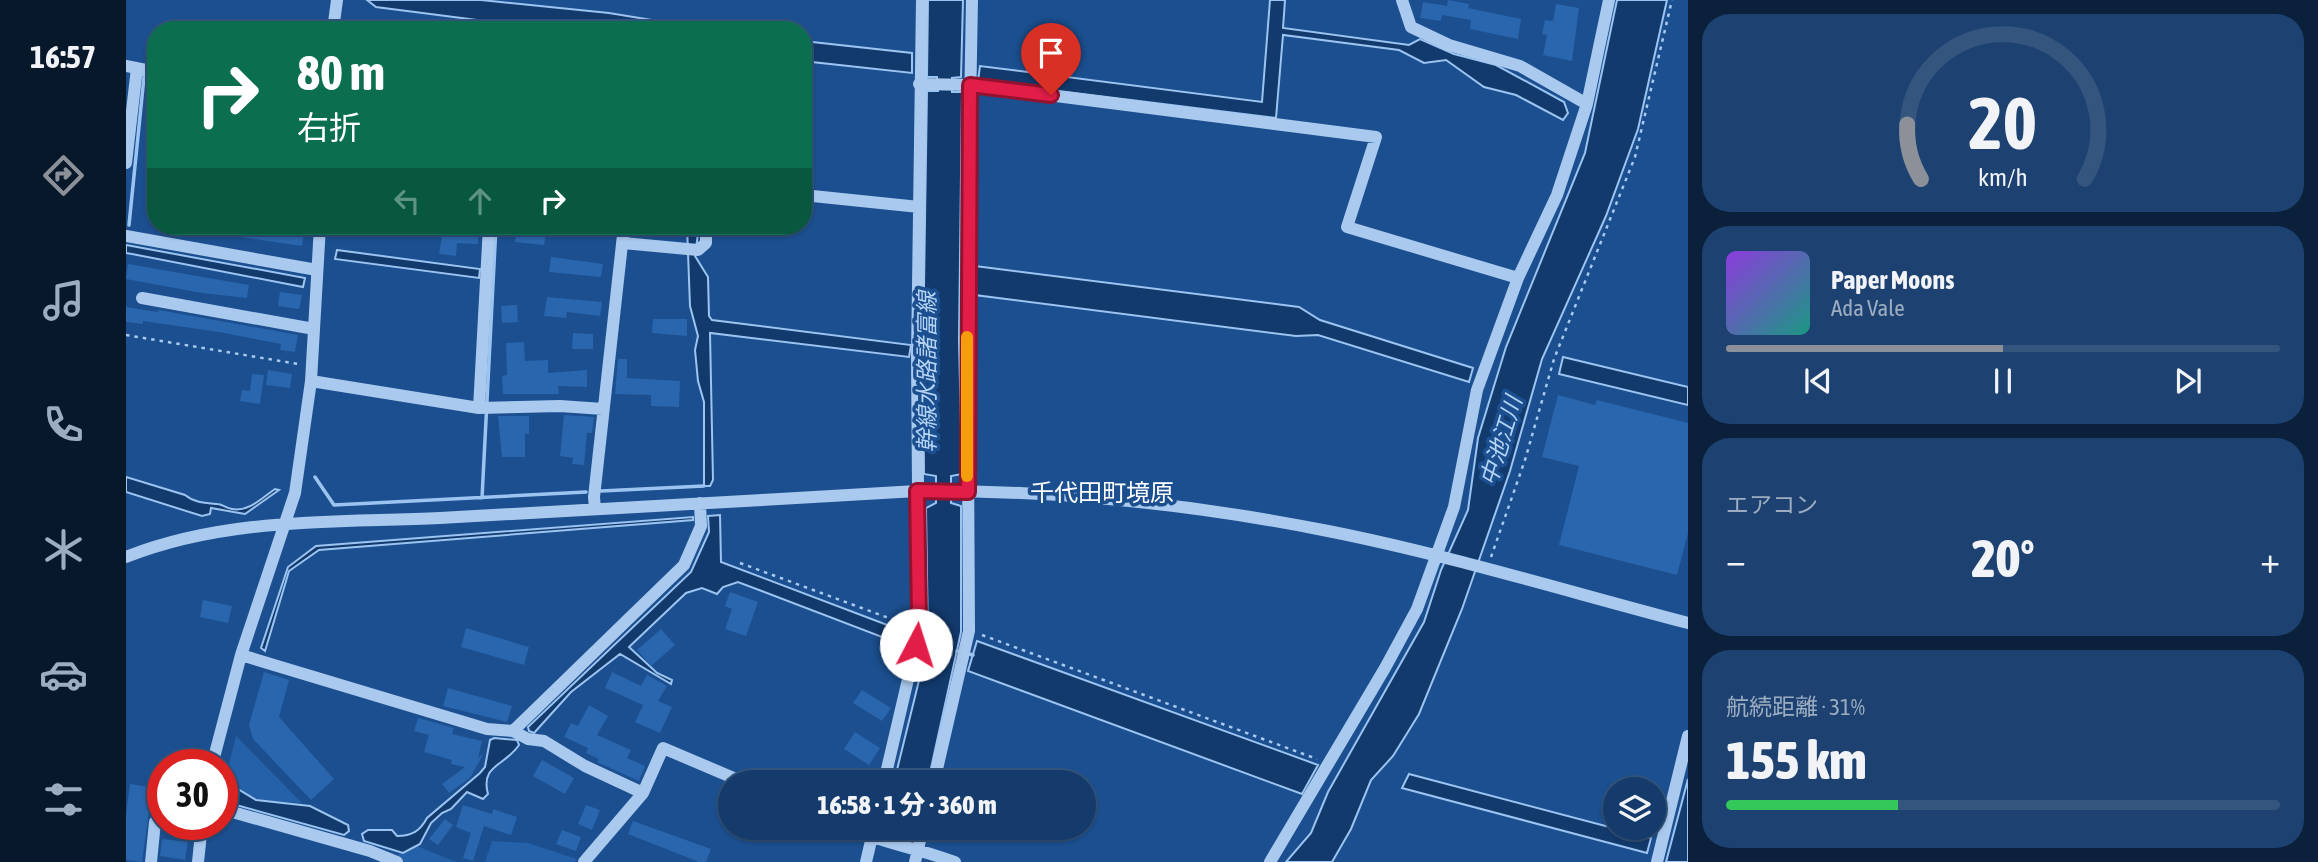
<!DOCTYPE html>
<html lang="ja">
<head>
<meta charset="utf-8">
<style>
	:root { --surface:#143b6b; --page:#1d4271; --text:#f1f3f6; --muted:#9dadc1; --line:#33557e; --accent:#8c9099 }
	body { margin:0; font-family:"Asap Condensed","Noto Sans JP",sans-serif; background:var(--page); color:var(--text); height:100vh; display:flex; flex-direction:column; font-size:26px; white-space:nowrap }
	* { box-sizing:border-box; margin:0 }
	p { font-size:23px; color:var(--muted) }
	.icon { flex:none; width:38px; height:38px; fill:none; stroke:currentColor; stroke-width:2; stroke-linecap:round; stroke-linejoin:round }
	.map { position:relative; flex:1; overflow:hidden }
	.sheet { display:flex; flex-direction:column; gap:14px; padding:14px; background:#0b203b; width:630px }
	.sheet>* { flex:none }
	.top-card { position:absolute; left:21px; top:21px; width:665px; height:214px; border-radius:28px; box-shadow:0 2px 5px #0004,0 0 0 2px var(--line); background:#0b6e4f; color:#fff; overflow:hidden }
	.buttons { position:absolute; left:1477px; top:777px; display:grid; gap:14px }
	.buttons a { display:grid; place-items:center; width:63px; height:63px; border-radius:50%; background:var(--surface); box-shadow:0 2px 5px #0004,0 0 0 2px var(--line); font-size:35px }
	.speed { position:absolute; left:21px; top:749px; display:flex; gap:14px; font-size:35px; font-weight:700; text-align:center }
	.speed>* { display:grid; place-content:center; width:91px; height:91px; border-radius:50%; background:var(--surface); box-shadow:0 2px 5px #0004,0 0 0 2px var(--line); line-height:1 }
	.speed .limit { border:10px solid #d22; background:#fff; color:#111 }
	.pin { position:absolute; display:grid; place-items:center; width:60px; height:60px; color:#fff; margin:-72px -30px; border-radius:50% 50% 50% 0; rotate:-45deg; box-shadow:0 0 7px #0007 }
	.pin .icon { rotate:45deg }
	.me { position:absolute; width:77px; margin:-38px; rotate:5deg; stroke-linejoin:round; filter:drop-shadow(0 0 5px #0008) }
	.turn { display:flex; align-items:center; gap:24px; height:147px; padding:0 35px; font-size:32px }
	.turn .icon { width:91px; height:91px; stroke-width:2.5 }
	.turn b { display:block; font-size:49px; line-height:60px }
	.lanes { display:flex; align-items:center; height:66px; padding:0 35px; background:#0003; justify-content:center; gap:35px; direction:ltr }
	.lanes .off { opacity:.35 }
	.big { font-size:52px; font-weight:800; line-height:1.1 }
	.sheet .card { flex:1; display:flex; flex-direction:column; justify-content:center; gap:10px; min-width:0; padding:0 24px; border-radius:28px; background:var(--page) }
	.sheet .dial { align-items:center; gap:0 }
	.dial svg { height:182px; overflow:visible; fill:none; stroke:var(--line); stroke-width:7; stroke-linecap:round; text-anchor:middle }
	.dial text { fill:var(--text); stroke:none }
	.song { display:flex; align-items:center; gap:21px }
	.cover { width:84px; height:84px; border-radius:10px; background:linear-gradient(135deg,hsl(270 70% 55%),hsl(170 70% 35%)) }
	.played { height:7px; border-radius:4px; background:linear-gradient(90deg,var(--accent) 50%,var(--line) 50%) }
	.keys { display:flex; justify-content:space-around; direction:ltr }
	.heat { display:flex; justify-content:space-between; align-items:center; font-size:38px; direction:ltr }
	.charge { height:10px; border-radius:5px; background:linear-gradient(90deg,#34c759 31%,var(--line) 0) }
	.trip { position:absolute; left:592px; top:770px; width:378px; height:70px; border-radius:35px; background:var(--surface); box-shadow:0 2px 5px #0004,0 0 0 2px var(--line); font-weight:800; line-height:70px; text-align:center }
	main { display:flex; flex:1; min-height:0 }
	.menu { display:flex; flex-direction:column; width:126px; justify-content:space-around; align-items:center; background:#08182b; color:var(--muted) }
	.menu .icon { width:49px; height:49px }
	.menu .on { color:var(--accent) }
	.menu b { font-size:32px; color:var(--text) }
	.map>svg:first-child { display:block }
	.green { fill:#2461a8 }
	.water { fill:#123a6d; stroke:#9cc4f0; stroke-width:2 }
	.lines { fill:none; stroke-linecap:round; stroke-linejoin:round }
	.stream { stroke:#9cc4f0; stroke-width:3.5 }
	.building { fill:#2a66ad }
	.path { stroke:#a9c9ee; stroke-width:2.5; stroke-dasharray:3.5 5; stroke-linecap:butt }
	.minor { stroke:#a9c9ee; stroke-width:12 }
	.route-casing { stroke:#92132f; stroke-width:18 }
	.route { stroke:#e11d48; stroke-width:12 }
	.slow { stroke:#f59e0b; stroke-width:12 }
	.labels { text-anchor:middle; stroke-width:7; stroke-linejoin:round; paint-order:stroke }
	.water-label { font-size:23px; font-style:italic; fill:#b5d3f5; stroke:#1b4f8f }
	.quarter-label { font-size:24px; fill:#fff; stroke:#1b4f8f }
</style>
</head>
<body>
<main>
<nav class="menu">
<b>16:57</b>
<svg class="icon on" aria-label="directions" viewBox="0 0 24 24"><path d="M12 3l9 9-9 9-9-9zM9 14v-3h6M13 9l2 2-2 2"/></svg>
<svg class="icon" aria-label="music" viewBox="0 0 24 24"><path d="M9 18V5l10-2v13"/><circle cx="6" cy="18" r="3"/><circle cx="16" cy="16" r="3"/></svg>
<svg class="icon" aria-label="phone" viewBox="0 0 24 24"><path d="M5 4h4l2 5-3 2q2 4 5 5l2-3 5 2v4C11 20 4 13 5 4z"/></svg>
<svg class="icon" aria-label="climate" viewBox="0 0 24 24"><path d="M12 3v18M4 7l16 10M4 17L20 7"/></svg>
<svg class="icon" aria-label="car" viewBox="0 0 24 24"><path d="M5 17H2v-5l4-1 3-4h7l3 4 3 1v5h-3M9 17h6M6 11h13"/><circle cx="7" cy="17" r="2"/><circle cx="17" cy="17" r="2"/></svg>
<svg class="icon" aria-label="filters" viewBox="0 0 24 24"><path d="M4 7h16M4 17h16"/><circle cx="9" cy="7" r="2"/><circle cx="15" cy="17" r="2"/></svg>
</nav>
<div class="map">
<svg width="1562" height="862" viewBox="0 0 1562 862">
	<rect width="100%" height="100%" fill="#1b4f8f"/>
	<path class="green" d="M110 736 176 803 130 800 99 781Z
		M366 841 402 843 451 859 449 862H359Z
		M286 844 330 862H263Z"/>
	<path class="water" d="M241 0H355L483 13 587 30H429L250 7Z
		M802 0H837L835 77 826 78V92H836L833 340 836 474 825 476V503L835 506V632L802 782H768L802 644 800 508 810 503V476L798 474 797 351 801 91H812L811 77H801Z
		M1144 0H1159L1157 28 1283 45 1294 39 1328 54 1370 65 1438 102 1442 113 1437 120 1390 95 1358 87 1320 60 1298 63 1273 50 1157 35 1150 118 852 81 854 66 1136 102Z
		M1491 0H1541L1512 129 1480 216 1416 359 1384 471 1336 609 1293 714 1267 756 1245 780 1225 829 1206 862H1160L1185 833 1202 792 1298 622 1315 570 1342 510 1352 438 1380 347 1459 153Z
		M677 41 786 53V73L677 61Z
		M561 226H573L569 256 582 277 583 316 586 320 785 345 783 357 584 333 587 480 584 486H578V402L572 381 569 350 572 336 564 306Z
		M0 245 179 278 177 287 6 254 0 253Z
		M211 250 354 269 353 278 209 259Z
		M849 266 1173 307 1194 320 1347 368 1343 382 1192 335 1170 336 849 295Z
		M1437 357 1562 387V405L1433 374Z
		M0 477 59 495C69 503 79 503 91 504 96 504 100 508 106 509 123 512 136 498 149 489L153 490 119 514 85 508 84 514 76 516 0 492Z
		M594 515 595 562 785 634 782 647 612 582 597 587 591 594 576 588 560 593 503 647 531 673 546 680 545 684 494 654 445 692 408 733 403 731 402 727 565 572 583 532 582 516Z
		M567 517V520L193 550 163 571 139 651 135 648 162 567 190 546Z
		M851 641 1192 765 1176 794 842 671Z
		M368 738 391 740 393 745C379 766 354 765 362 794L357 799 341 792 325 809 316 813 305 823 294 844 277 853 238 841 236 834 242 830H266L271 836C286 836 294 831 301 818L354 773 359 767 364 740Z
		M1283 774 1525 838 1521 853 1276 788Z
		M1562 779V862H1540Z
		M97 780 130 800 184 806 222 825 223 831 218 835 96 801Z"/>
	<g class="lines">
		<path class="stream" d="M380 30V24
			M3 225 18 77
			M189 477 208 505 460 492
			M475 491 578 486
			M356 498 370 226
			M831 651 847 655"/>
	</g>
	<path class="building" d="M1322 0 1343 4 1342 8 1395 19 1392 39 1344 29 1345 20 1316 15 1315 21 1294 18 1297 2 1321 6Z
		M1430 4 1453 8 1446 61 1417 55 1421 35 1416 34 1419 20 1427 21Z
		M82 226H133L178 233 176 246 81 232Z
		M318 226H332L331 231 352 232V244L331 243 330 256 313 254Z
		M391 226H410L409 232 420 233 418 245 389 242Z
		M425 257 477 264 475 277 423 272Z
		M2 264 123 285 121 298 76 293 0 279Z
		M154 292 176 295 173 309 152 306Z
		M421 297 476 302 474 316 441 312 440 318 418 316Z
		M391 305 392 322 376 323 375 306Z
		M0 307 32 312 33 310 172 335 169 352 154 350 155 344 93 332 17 321V324L0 322Z
		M527 319H561V336L526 333Z
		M447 333 467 334V349H446Z
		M398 342 399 361 422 360V373L461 370V387L432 386 433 394H377L376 376 381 375 380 343Z
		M492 359H501V378L554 381 553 407 525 406V395L489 394Z
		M142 370 166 374 164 388 140 385Z
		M126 374 138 375 134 404 114 401 116 390 124 391Z
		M1432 395 1469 405 1471 400 1562 423V533L1551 575 1433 545 1453 466 1416 457Z
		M438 415 468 417 466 433H461L458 465 446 464 447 458 434 456Z
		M372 416H403V434H399V457H376Z
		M604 592 632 602 620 636 599 629 606 609 599 606Z
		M77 600 106 606 102 623 74 617Z
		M340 628 403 647 398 665 335 647Z
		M535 629 549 645 525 666 511 650Z
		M138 672 163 680 153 717 208 779 185 800 127 739 123 725Z
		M486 672 515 686 521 675 541 686 532 701 546 707 534 733 509 722 517 705 479 688Z
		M322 688 386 706 381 722 317 706Z
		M736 690 765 708 756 721 727 703Z
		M463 705 482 716 471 735 505 750 501 758 519 766 513 781 471 762 473 759 460 753 462 748 438 737 445 723 452 726Z
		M292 718 328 728 326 734 356 741 352 758 358 753 344 778 323 793 316 784 339 767 325 764 326 760 298 752 303 735 288 731Z
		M729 732 754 748 743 765 718 749Z
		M416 760 448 778 439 794 407 776Z
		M4 784 35 789 32 806 24 805 16 862 0 860V815Z
		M337 805 366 814 367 809 391 817 385 835 358 826 347 861 337 858 345 833 330 827Z
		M460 805 474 810 466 830 452 824Z
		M319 819 327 825 312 845 303 839Z
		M507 821 585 849 580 862H573L502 834Z
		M436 830 455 837 450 851 430 844Z
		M36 839 62 842 59 860 34 856Z"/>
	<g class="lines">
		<path class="path" d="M0 335 172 364
			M1365 557 1399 460 1428 359 1509 157 1546 0
			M614 563 779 624
			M856 635 1191 759"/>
		<path class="minor" d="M1276 0 1285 27 1323 45 1394 66 1461 104
			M207 30 211 0
			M0 66 30 72
			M793 84 844 85 1250 137 1221 227 1392 278
			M0 163 11 68
			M677 195 793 207
			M0 236 191 270
			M497 243 572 250 580 243V226
			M16 298 188 329
			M185 381 353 408 434 406 477 409
			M353 408 363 226
			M469 509 468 497 498 226
			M0 557C101 517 208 523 314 518 473 510 632 500 791 491 929 490 1067 504 1202 531 1323 555 1443 592 1562 623
			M115 655 361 729 387 731 402 739 418 741 459 766 517 793
			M387 731 558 565 575 526 574 503
			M86 765 115 655 169 493 185 381 194 226
			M758 782 790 645 793 617 791 356 796 0
			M808 782 843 631 841 274 846 0
			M96 809 244 851 271 862
			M723 828C757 843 794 849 829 862
			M25 862 29 822
			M72 862 76 824
			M458 862 517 793 537 748 617 782
			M740 862 748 828
			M789 862 797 828
			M1144 862 1259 668 1291 609 1328 507 1351 390 1392 278 1431 195 1461 104 1483 0
			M1531 862 1562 736"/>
	</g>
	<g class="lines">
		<g class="route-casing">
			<path id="route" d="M790 645 793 617 791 491 842 492 844 85 925 95"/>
		</g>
		<use href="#route" class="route"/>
		<path class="slow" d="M841 476V337"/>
	</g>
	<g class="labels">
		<g class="water-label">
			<text transform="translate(801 372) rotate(-90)" y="8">幹線水路諸富線</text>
			<text transform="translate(1375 441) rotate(-73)" y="8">中池江川</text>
		</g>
		<g class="quarter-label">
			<text x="976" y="501">千代田町境原</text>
		</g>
	</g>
</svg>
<div class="buttons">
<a><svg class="icon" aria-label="layers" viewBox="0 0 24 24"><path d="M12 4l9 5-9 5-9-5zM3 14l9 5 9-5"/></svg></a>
</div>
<div class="speed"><div class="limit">30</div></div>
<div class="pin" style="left:925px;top:95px;background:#d93025"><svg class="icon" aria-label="arrive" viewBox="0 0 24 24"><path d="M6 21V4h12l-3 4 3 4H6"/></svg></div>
<svg class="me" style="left:790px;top:645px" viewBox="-20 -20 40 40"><circle r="19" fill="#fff"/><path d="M0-13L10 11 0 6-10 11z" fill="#e11d48"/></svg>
<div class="trip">16:58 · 1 分 · 360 m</div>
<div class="top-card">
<div class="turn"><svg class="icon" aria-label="right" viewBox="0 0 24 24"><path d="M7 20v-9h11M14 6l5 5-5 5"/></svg><div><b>80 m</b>右折</div></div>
<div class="lanes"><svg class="icon off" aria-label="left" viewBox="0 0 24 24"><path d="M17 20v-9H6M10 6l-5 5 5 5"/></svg><svg class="icon off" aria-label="ahead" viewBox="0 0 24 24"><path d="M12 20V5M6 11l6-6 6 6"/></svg><svg class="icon" aria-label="right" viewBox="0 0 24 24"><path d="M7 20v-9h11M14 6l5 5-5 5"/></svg></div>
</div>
</div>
<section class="sheet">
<div class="card dial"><svg viewBox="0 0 100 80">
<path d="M14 69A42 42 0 1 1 86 69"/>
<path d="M14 69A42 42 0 0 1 8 45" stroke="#8c9099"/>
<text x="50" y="56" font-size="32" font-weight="700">20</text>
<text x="50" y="72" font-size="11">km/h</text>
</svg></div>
<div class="card">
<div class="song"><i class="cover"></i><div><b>Paper Moons</b><p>Ada Vale</p></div></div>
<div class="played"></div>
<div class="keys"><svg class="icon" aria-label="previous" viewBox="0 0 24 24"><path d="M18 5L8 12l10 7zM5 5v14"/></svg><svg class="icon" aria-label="pause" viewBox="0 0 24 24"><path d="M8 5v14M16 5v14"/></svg><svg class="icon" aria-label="next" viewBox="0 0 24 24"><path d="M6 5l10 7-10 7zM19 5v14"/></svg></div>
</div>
<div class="card"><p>エアコン</p>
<div class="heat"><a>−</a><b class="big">20°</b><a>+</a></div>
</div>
<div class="card"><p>航続距離 · 31%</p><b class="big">155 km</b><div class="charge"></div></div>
</section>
</main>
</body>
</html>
